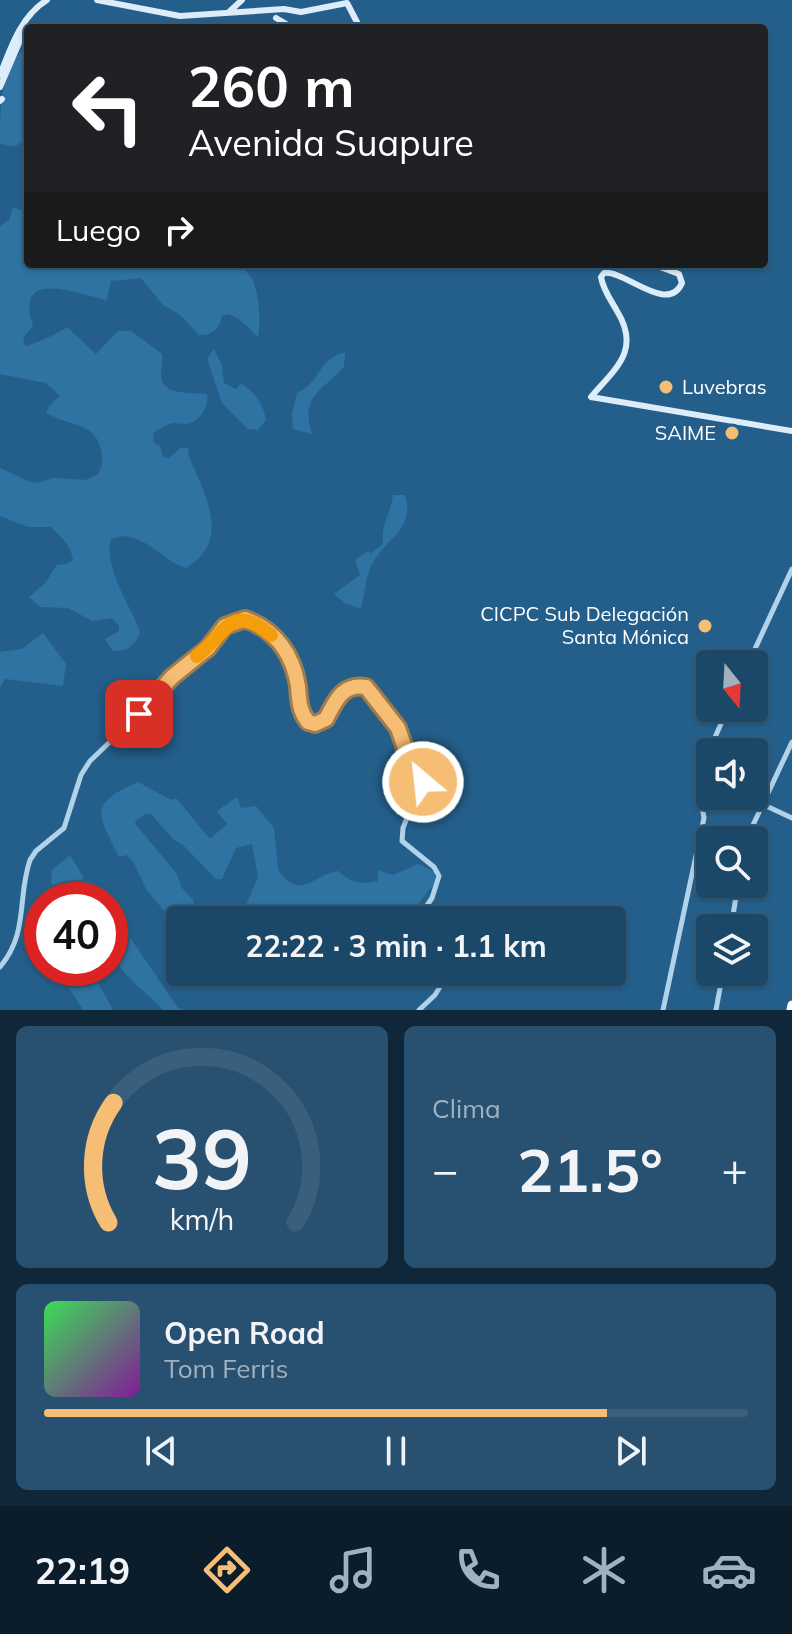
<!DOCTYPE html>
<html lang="es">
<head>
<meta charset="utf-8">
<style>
	:root { --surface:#1b4768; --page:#285171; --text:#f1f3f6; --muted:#a0b2c0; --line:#395f7c; --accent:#f5be74 }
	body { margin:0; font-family:Mulish,sans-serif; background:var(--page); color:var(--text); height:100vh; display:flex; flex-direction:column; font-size:30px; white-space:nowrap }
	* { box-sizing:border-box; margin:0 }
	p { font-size:26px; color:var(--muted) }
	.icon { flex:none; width:44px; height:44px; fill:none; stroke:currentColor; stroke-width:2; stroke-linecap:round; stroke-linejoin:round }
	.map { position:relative; height:1010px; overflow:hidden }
	.details { display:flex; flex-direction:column; gap:16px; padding:16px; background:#0f2739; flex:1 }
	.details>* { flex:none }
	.top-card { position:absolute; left:24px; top:24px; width:744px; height:244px; border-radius:8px; box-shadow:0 2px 6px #0004,0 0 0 2px var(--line); background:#202124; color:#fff; overflow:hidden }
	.needle { width:52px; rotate:162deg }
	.tools { position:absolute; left:696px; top:650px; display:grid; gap:16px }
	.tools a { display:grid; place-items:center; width:72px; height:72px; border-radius:8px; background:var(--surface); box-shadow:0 2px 6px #0004,0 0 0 2px var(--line); font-size:40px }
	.speed { position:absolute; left:24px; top:882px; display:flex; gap:16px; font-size:40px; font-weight:700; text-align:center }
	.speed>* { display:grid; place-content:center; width:104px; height:104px; border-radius:50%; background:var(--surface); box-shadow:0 2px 6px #0004,0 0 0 2px var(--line); line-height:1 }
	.speed .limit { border:12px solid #d22; background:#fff; color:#111 }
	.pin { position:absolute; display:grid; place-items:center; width:68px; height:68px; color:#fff; margin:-34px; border-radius:16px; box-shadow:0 4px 12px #0006 }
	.me { position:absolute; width:88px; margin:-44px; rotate:332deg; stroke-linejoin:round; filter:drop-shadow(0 0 6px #0008) }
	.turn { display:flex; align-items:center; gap:28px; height:168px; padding:0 32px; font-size:36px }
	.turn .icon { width:104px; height:104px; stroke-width:2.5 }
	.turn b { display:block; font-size:56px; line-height:68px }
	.then { display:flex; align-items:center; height:76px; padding:0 32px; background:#0003; gap:16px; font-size:30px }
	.big { font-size:60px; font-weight:700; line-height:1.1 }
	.details .tile { flex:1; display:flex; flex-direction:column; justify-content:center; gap:12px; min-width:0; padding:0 28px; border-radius:12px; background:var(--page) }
	.details .dial { align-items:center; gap:0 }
	.dial svg { height:208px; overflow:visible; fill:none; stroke:var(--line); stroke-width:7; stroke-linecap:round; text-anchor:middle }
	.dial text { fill:var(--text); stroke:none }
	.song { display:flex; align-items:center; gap:24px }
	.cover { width:96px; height:96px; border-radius:12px; background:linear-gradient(135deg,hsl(130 70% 55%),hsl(290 70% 35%)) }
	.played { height:8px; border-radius:4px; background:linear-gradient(90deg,var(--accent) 80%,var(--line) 80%) }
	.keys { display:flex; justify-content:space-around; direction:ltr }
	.heat { display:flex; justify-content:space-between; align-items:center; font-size:44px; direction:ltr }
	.details .tiles { flex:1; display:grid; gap:16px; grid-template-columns:1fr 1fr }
	.tile:last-child { grid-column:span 2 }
	.trip { position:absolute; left:166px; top:906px; width:460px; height:80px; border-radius:8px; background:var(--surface); box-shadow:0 2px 6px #0004,0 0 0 2px var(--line); font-weight:700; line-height:80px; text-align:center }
	.menu { display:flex; height:128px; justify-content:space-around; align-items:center; background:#0b1c2a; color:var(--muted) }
	.menu .icon { width:56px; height:56px }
	.menu .current { color:var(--accent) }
	.menu b { font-size:36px; color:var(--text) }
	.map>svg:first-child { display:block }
	.green { fill:#2e73a2 }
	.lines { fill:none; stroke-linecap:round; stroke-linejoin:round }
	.tertiary { stroke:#b1d3ea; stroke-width:5 }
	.secondary { stroke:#dcecf8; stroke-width:6 }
	.motorway { stroke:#fff; stroke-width:9 }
	.route-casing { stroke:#9f7c4b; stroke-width:20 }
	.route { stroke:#f5be74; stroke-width:14 }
	.slow { stroke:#f59e0b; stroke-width:14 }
	.poi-dot { fill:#f5be74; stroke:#245f8b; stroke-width:3 }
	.labels { text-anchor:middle; stroke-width:8; stroke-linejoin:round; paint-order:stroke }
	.poi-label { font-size:20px; fill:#fff; stroke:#245f8b; text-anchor:end }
</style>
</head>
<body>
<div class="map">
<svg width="792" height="1010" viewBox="0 0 792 1010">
	<rect width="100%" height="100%" fill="#245f8b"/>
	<path class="green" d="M28 44V88L25 87C23 106 22 124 23 141 16 148 9 147 0 143 0 106 0 69 28 44Z
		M13 207 28 214V264H239C243 269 249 273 252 279 259 292 261 323 258 337L239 319 228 314 222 316C220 328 212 336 199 335L179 314 163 305 141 278 111 281 107 300C74 293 14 268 33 326L23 338 25 346C33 345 59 333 67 327L96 354 118 331H131L162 354C163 362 161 368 161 375 161 397 194 392 207 394 209 407 200 422 186 424 182 424 177 423 173 423 166 425 160 429 154 432L153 442 160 446 163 457 169 458 180 448H188L189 457C205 494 232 541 186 568 162 561 139 526 111 539 103 567 131 606 140 632 136 645 127 652 113 651L105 639 119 631V626L112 618 92 621 68 608 40 607 29 597 45 583 57 565 67 564 73 560C71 546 61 536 51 527H28L0 516V468L28 481 38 483 53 478 85 480 97 475C103 467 103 460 101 450 95 420 66 427 46 412L50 405 60 396 46 383 0 374V226L9 220Z
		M214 349 222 366 224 383 236 389 241 383C255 393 263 403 266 420L258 430 248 429 222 403 207 359Z
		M345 352 344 367C321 392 300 396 312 434L293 429 292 414 297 393C321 383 316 360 345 352Z
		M393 495H405C417 531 380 540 369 571 365 583 364 597 361 609L345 603 334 594 360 575 355 560 367 551 371 553 383 544C380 526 391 512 393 495Z
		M43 633 66 664 63 686 5 679 0 688V652L22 649Z
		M138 782 171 800 176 798 210 839 227 824 217 811 237 797 241 808 256 806 274 828 278 870C301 902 314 874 338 871 351 883 361 885 378 881V870L393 875 418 864 433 871 437 880 419 903 398 920H355L352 912C332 902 316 899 303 920H244L243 912 258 877 252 844 236 848 222 879H216L183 845 174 840 151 814H145L135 821 136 825 177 874 182 888 193 899 194 912 184 920H180V963L170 943 164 911 146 889 134 863 127 855 119 857C98 814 87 804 138 782Z
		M70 855 84 878 58 894 51 882 52 870Z
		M110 908 178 1008 184 1010H163C148 993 114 970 110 947 108 934 110 920 110 908Z
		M56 968H90L113 1010H83Z"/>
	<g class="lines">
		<path class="tertiary" d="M748 664 792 569
			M698 772 710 778
			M745 796 792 818
			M746 840 792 742
			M732 924 735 918 747 917
			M731 928 738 884
			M0 967C29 933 17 897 30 860L36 851 64 828 81 775 90 761 139 714 172 677 208 648 225 626 245 619C275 629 293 655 298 686 299 699 299 711 308 722L315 724 322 722 341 694 353 687H366L398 728 409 760 423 778 403 828 402 841 434 867 439 876 432 898 417 920
			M419 1010 435 995 449 972
			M663 1010 704 818 697 778 728 708
			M716 1010 723 972"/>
		<path class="secondary" d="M97 0 180 16 284 9 301 12
			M230 11 242 0
			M301 12 347 3 358 24 356 28
			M276 18 293 28
			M0 75C11 47 21 16 47 0
			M0 87 19 43 20 33
			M0 101 2 99
			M591 397C616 368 641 350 617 311 611 300 603 290 601 277L604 273C625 270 668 315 682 283L679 274 652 264
			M591 397 792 431"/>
		<path class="motorway" d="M791 1010 792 1005"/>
	</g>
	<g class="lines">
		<g class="route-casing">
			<path id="route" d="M139 714 172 677 208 648 225 626 245 619C276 630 293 655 298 686 299 699 299 711 308 722L315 724 326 719C335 702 342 683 366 687L398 728 409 760 421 774 423 782"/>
		</g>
		<use href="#route" class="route"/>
		<path class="slow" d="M197 656C226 634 231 601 271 635"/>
	</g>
	<g class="poi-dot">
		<circle cx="666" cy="387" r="8"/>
		<circle cx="732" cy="433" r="8"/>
		<circle cx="705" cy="626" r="8"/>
	</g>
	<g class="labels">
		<g class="poi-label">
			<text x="682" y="394" text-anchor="start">Luvebras</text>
			<text x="716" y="440">SAIME</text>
			<text x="689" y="621">CICPC Sub Delegación<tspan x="689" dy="23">Santa Mónica</tspan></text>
		</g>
	</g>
</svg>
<div class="tools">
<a><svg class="needle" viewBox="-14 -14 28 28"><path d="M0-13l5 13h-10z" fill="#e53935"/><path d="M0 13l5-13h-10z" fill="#a0b2c0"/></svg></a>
<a><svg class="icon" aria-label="sound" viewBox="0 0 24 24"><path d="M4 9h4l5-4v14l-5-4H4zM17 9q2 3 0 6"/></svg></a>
<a><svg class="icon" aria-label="search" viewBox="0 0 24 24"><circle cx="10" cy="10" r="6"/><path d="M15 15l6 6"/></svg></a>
<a><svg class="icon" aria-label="layers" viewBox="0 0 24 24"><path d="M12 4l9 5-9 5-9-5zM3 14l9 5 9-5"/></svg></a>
</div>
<div class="speed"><div class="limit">40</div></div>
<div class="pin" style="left:139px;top:714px;background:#d93025"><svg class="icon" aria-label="arrive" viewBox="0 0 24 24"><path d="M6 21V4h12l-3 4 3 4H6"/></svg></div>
<svg class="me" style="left:423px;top:782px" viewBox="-20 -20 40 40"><circle r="17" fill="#f5be74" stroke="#fff" stroke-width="3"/><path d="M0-11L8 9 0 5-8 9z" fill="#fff"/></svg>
<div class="trip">22:22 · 3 min · 1.1 km</div>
<div class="top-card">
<div class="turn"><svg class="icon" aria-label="left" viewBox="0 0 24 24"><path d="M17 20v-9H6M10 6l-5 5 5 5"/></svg><div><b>260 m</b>Avenida Suapure</div></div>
<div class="then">Luego<svg class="icon" aria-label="right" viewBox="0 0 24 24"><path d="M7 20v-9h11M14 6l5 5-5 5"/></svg></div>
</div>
</div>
<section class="details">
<div class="tiles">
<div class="tile dial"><svg viewBox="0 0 100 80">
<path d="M14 69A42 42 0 1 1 86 69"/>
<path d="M14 69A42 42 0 0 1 16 23" stroke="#f5be74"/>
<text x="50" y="56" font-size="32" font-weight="700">39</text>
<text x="50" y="72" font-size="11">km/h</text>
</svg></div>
<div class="tile"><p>Clima</p>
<div class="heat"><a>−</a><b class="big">21.5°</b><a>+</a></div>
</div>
<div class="tile">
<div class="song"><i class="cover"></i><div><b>Open Road</b><p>Tom Ferris</p></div></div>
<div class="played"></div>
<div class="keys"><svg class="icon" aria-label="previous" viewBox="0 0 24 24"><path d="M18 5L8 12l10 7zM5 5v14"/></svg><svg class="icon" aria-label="pause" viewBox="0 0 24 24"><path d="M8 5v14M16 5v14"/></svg><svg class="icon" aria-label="next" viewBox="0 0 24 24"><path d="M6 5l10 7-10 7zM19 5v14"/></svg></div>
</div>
</div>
</section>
<nav class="menu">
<b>22:19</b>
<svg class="icon current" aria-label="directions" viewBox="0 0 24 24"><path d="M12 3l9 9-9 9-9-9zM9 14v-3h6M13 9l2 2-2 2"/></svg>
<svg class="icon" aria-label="music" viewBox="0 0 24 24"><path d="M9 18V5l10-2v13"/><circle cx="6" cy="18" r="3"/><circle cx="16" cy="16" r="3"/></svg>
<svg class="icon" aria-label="phone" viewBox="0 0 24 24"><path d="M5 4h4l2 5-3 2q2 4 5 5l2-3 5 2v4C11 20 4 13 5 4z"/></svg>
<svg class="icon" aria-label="climate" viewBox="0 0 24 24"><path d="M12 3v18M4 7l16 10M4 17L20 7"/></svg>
<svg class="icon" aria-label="car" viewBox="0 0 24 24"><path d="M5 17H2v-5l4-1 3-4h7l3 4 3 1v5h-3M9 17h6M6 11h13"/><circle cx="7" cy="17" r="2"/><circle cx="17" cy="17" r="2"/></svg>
</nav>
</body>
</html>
